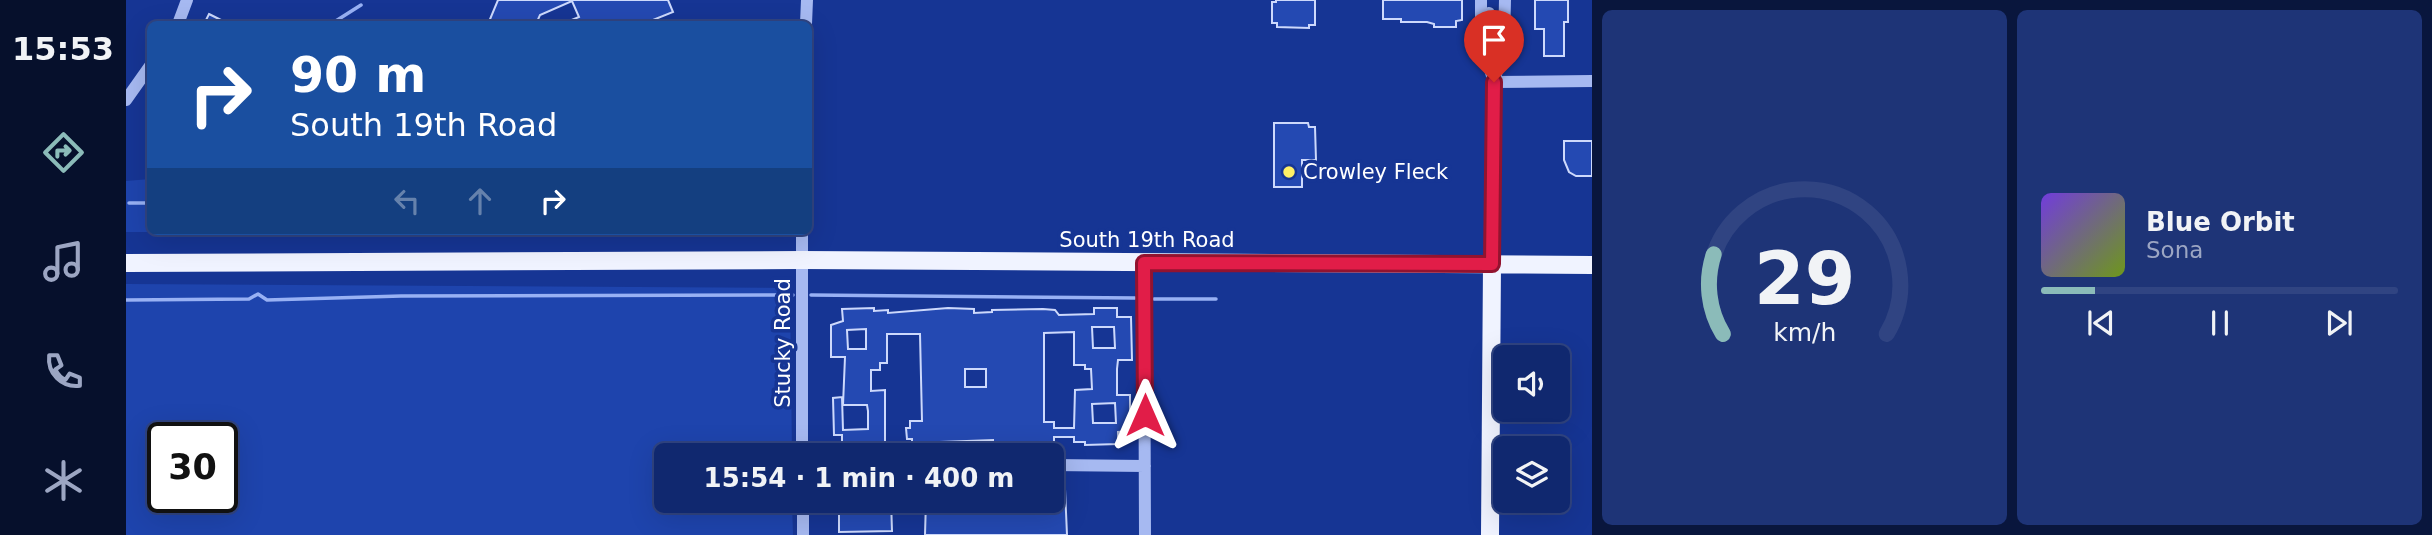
<!DOCTYPE html>
<html lang="en">
<head>
<meta charset="utf-8">
<style>
	:root { --surface:#10286f; --page:#1e3477; --text:#f1f3f6; --muted:#9ca6c3; --line:#304482; --accent:#8bbbb9 }
	body { margin:0; font-family:"DejaVu Sans",sans-serif; background:var(--page); color:var(--text); height:100vh; display:flex; flex-direction:column; font-size:26px; white-space:nowrap }
	* { box-sizing:border-box; margin:0 }
	p { font-size:23px; color:var(--muted) }
	.icon { flex:none; width:38px; height:38px; fill:none; stroke:currentColor; stroke-width:2; stroke-linecap:round; stroke-linejoin:round }
	.map { position:relative; flex:1; overflow:hidden }
	.side { display:flex; flex-direction:column; gap:10px; padding:10px; background:#09163d; width:840px }
	.side>* { flex:none }
	.hud { position:absolute; left:21px; top:21px; width:665px; height:214px; border-radius:10px; box-shadow:0 7px 28px #0002,0 0 0 2px var(--line); background:#1a4fa0; color:#fff; overflow:hidden }
	.controls { position:absolute; left:1367px; top:345px; display:grid; gap:14px }
	.controls a { display:grid; place-items:center; width:77px; height:77px; border-radius:10px; background:var(--surface); box-shadow:0 7px 28px #0002,0 0 0 2px var(--line); font-size:35px }
	.speed { position:absolute; left:21px; top:422px; display:flex; gap:14px; font-size:35px; font-weight:700; text-align:center }
	.speed>* { display:grid; place-content:center; width:91px; height:91px; border-radius:50%; background:var(--surface); box-shadow:0 7px 28px #0002,0 0 0 2px var(--line); line-height:1 }
	.speed .limit { border:4px solid #111; border-radius:10px; background:#fff; color:#111 }
	.pin { position:absolute; display:grid; place-items:center; width:60px; height:60px; color:#fff; margin:-72px -30px; border-radius:50% 50% 50% 0; rotate:-45deg; box-shadow:0 0 7px #0007 }
	.pin .icon { rotate:45deg }
	.me { position:absolute; width:77px; margin:-38px; rotate:0deg; stroke-linejoin:round; filter:drop-shadow(0 0 5px #0008) }
	.turn { display:flex; align-items:center; gap:24px; height:147px; padding:0 28px; font-size:32px }
	.turn .icon { width:91px; height:91px; stroke-width:2.5 }
	.turn b { display:block; font-size:49px; line-height:60px }
	.lanes { display:flex; align-items:center; height:66px; padding:0 28px; background:#0003; justify-content:center; gap:35px; direction:ltr }
	.lanes .off { opacity:.35 }
	.side .tile { flex:1; display:flex; flex-direction:column; justify-content:center; gap:10px; min-width:0; padding:0 24px; border-radius:10px; background:var(--page) }
	.side .dial { align-items:center; gap:0 }
	.dial svg { height:182px; overflow:visible; fill:none; stroke:var(--line); stroke-width:7; stroke-linecap:round; text-anchor:middle }
	.dial text { fill:var(--text); stroke:none }
	.song { display:flex; align-items:center; gap:21px }
	.cover { width:84px; height:84px; border-radius:10px; background:linear-gradient(135deg,hsl(260 70% 55%),hsl(80 70% 35%)) }
	.played { height:7px; border-radius:4px; background:linear-gradient(90deg,var(--accent) 15%,var(--line) 15%) }
	.keys { display:flex; justify-content:space-around; direction:ltr }
	.side .tiles { flex:1; display:grid; gap:10px; grid-template-columns:repeat(2,1fr) }
	.trip { position:absolute; left:528px; top:443px; width:410px; height:70px; border-radius:10px; background:var(--surface); box-shadow:0 7px 28px #0002,0 0 0 2px var(--line); font-weight:600; line-height:70px; text-align:center }
	main { display:flex; flex:1; min-height:0 }
	.menu { display:flex; flex-direction:column; width:126px; justify-content:space-around; align-items:center; background:#06102c; color:var(--muted) }
	.menu .icon { width:49px; height:49px }
	.menu .active { color:var(--accent) }
	.menu b { font-size:32px; color:var(--text) }
	.map>svg:first-child { display:block }
	.green { fill:#1e44ad; fill-rule:evenodd }
	.lines { fill:none; stroke-linecap:round; stroke-linejoin:round }
	.stream { stroke:#98b1f4; stroke-width:3.5 }
	.building { fill:#2449b2; stroke:#cdd9fc; stroke-width:2; fill-rule:evenodd }
	.minor { stroke:#a6b9f1; stroke-width:12 }
	.major { stroke:#f0f3ff; stroke-width:18 }
	.route-casing { stroke:#92132f; stroke-width:18 }
	.route { stroke:#e11d48; stroke-width:12 }
	.poi-dot { fill:#fff066; stroke:#163594; stroke-width:2.5 }
	.labels { text-anchor:middle; stroke-width:7; stroke-linejoin:round; paint-order:stroke }
	.poi-label { font-size:21px; fill:#fff; stroke:#163594; text-anchor:start }
	.street-label { font-size:21px; fill:#fff; stroke:#163594 }
</style>
</head>
<body>
<main>
<nav class="menu">
<b>15:53</b>
<svg class="icon active" aria-label="directions" viewBox="0 0 24 24"><path d="M12 3l9 9-9 9-9-9zM9 14v-3h6M13 9l2 2-2 2"/></svg>
<svg class="icon" aria-label="music" viewBox="0 0 24 24"><path d="M9 18V5l10-2v13"/><circle cx="6" cy="18" r="3"/><circle cx="16" cy="16" r="3"/></svg>
<svg class="icon" aria-label="phone" viewBox="0 0 24 24"><path d="M5 4h4l2 5-3 2q2 4 5 5l2-3 5 2v4C11 20 4 13 5 4z"/></svg>
<svg class="icon" aria-label="climate" viewBox="0 0 24 24"><path d="M12 3v18M4 7l16 10M4 17L20 7"/></svg>
</nav>
<div class="map">
<svg width="1466" height="535" viewBox="0 0 1466 535">
	<rect width="100%" height="100%" fill="#163594"/>
	<path class="green" d="M24 179V231L179 232H0V181Z
		M0 284 664 288 666 455H541V500L666 501 667 535H0ZM37 438H96V497H37Z"/>
	<g class="lines">
		<path class="stream" d="M205 24 235 5
			M3 203H24
			M685 295 1009 298
			M1028 299H1090
			M0 300 123 299 132 294 141 300 275 296 667 295"/>
	</g>
	<path class="building" d="M372 0H542L547 12 517 24H436L453 17 446 1 414 15 410 24H362Z
		M1150 0H1189V25H1183V28L1151 27V23H1146V2H1150Z
		M1257 0H1336V20L1330 21V27H1308V24L1301 22H1275V19H1257Z
		M1409 0H1442V22H1438V56H1418V29H1409Z
		M83 14 103 24H78Z
		M1148 123H1182L1183 127H1189L1190 160H1176V187H1148Z
		M1438 141H1466V176H1450L1443 172 1438 160Z
		M748 308V311L762 310V313L822 308 848 309V313L866 312V310L917 309 929 310 933 315 968 314V308H991V317H1005L1006 360H992L991 369V395H1004V431L992 432V444L959 445V442H948V437H928V446L867 445V440L786 443V439H781L780 428H784V421H796L794 334H761V363H754V370H745V391L759 390V444H744V450H716V435H708L707 398 716 397 717 430 742 429V411L741 405H717L719 357H705V325L717 321 716 309ZM966 327H988L989 348H967ZM740 329V349H722L721 330ZM948 332V365H959V369H965L966 389 949 390 948 428H928V422H918V333ZM839 369H860V387H839ZM989 403 990 423H967L966 404Z
		M926 486H937L939 489 941 535H799L800 500H926Z
		M713 500H765L766 531 713 532Z"/>
	<g class="lines">
		<path class="minor" d="M1355 0V42L1368 82
			M1363 13 1365 57
			M52 24 61 0
			M680 24 681 0
			M1368 82 1466 81
			M0 100 24 66
			M676 231V455
			M1018 263 1019 535
			M1366 264 1368 82 1378 44 1379 0
			M926 465 1019 466
			M677 500V535"/>
		<path class="major" d="M0 263 676 260 1466 265
			M1364 535 1366 264"/>
	</g>
	<g class="lines">
		<g class="route-casing">
			<path id="route" d="M1019 415 1018 263 1366 264 1368 82"/>
		</g>
		<use href="#route" class="route"/>
	</g>
	<circle class="poi-dot" cx="1163" cy="172" r="7"/>
	<g class="labels">
		<g class="poi-label">
			<text x="1177" y="179">Crowley Fleck</text>
		</g>
		<g class="street-label">
			<text x="1021" y="247">South 19th Road</text>
			<text transform="translate(657 343) rotate(-90)" y="7">Stucky Road</text>
		</g>
	</g>
</svg>
<div class="controls">
<a><svg class="icon" aria-label="sound" viewBox="0 0 24 24"><path d="M4 9h4l5-4v14l-5-4H4zM17 9q2 3 0 6"/></svg></a>
<a><svg class="icon" aria-label="layers" viewBox="0 0 24 24"><path d="M12 4l9 5-9 5-9-5zM3 14l9 5 9-5"/></svg></a>
</div>
<div class="speed"><div class="limit">30</div></div>
<div class="pin" style="left:1368px;top:82px;background:#d93025"><svg class="icon" aria-label="arrive" viewBox="0 0 24 24"><path d="M6 21V4h12l-3 4 3 4H6"/></svg></div>
<svg class="me" style="left:1019px;top:415px" viewBox="-20 -20 40 40"><path d="M0-17L14 15 0 8-14 15z" fill="#e11d48" stroke="#fff" stroke-width="4"/></svg>
<div class="trip">15:54 · 1 min · 400 m</div>
<div class="hud">
<div class="turn"><svg class="icon" aria-label="right" viewBox="0 0 24 24"><path d="M7 20v-9h11M14 6l5 5-5 5"/></svg><div><b>90 m</b>South 19th Road</div></div>
<div class="lanes"><svg class="icon off" aria-label="left" viewBox="0 0 24 24"><path d="M17 20v-9H6M10 6l-5 5 5 5"/></svg><svg class="icon off" aria-label="ahead" viewBox="0 0 24 24"><path d="M12 20V5M6 11l6-6 6 6"/></svg><svg class="icon" aria-label="right" viewBox="0 0 24 24"><path d="M7 20v-9h11M14 6l5 5-5 5"/></svg></div>
</div>
</div>
<section class="side">
<div class="tiles">
<div class="tile dial"><svg viewBox="0 0 100 80">
<path d="M14 69A42 42 0 1 1 86 69"/>
<path d="M14 69A42 42 0 0 1 10 34" stroke="#8bbbb9"/>
<text x="50" y="56" font-size="32" font-weight="700">29</text>
<text x="50" y="72" font-size="11">km/h</text>
</svg></div>
<div class="tile">
<div class="song"><i class="cover"></i><div><b>Blue Orbit</b><p>Sona</p></div></div>
<div class="played"></div>
<div class="keys"><svg class="icon" aria-label="previous" viewBox="0 0 24 24"><path d="M18 5L8 12l10 7zM5 5v14"/></svg><svg class="icon" aria-label="pause" viewBox="0 0 24 24"><path d="M8 5v14M16 5v14"/></svg><svg class="icon" aria-label="next" viewBox="0 0 24 24"><path d="M6 5l10 7-10 7zM19 5v14"/></svg></div>
</div>
</div>
</section>
</main>
</body>
</html>
